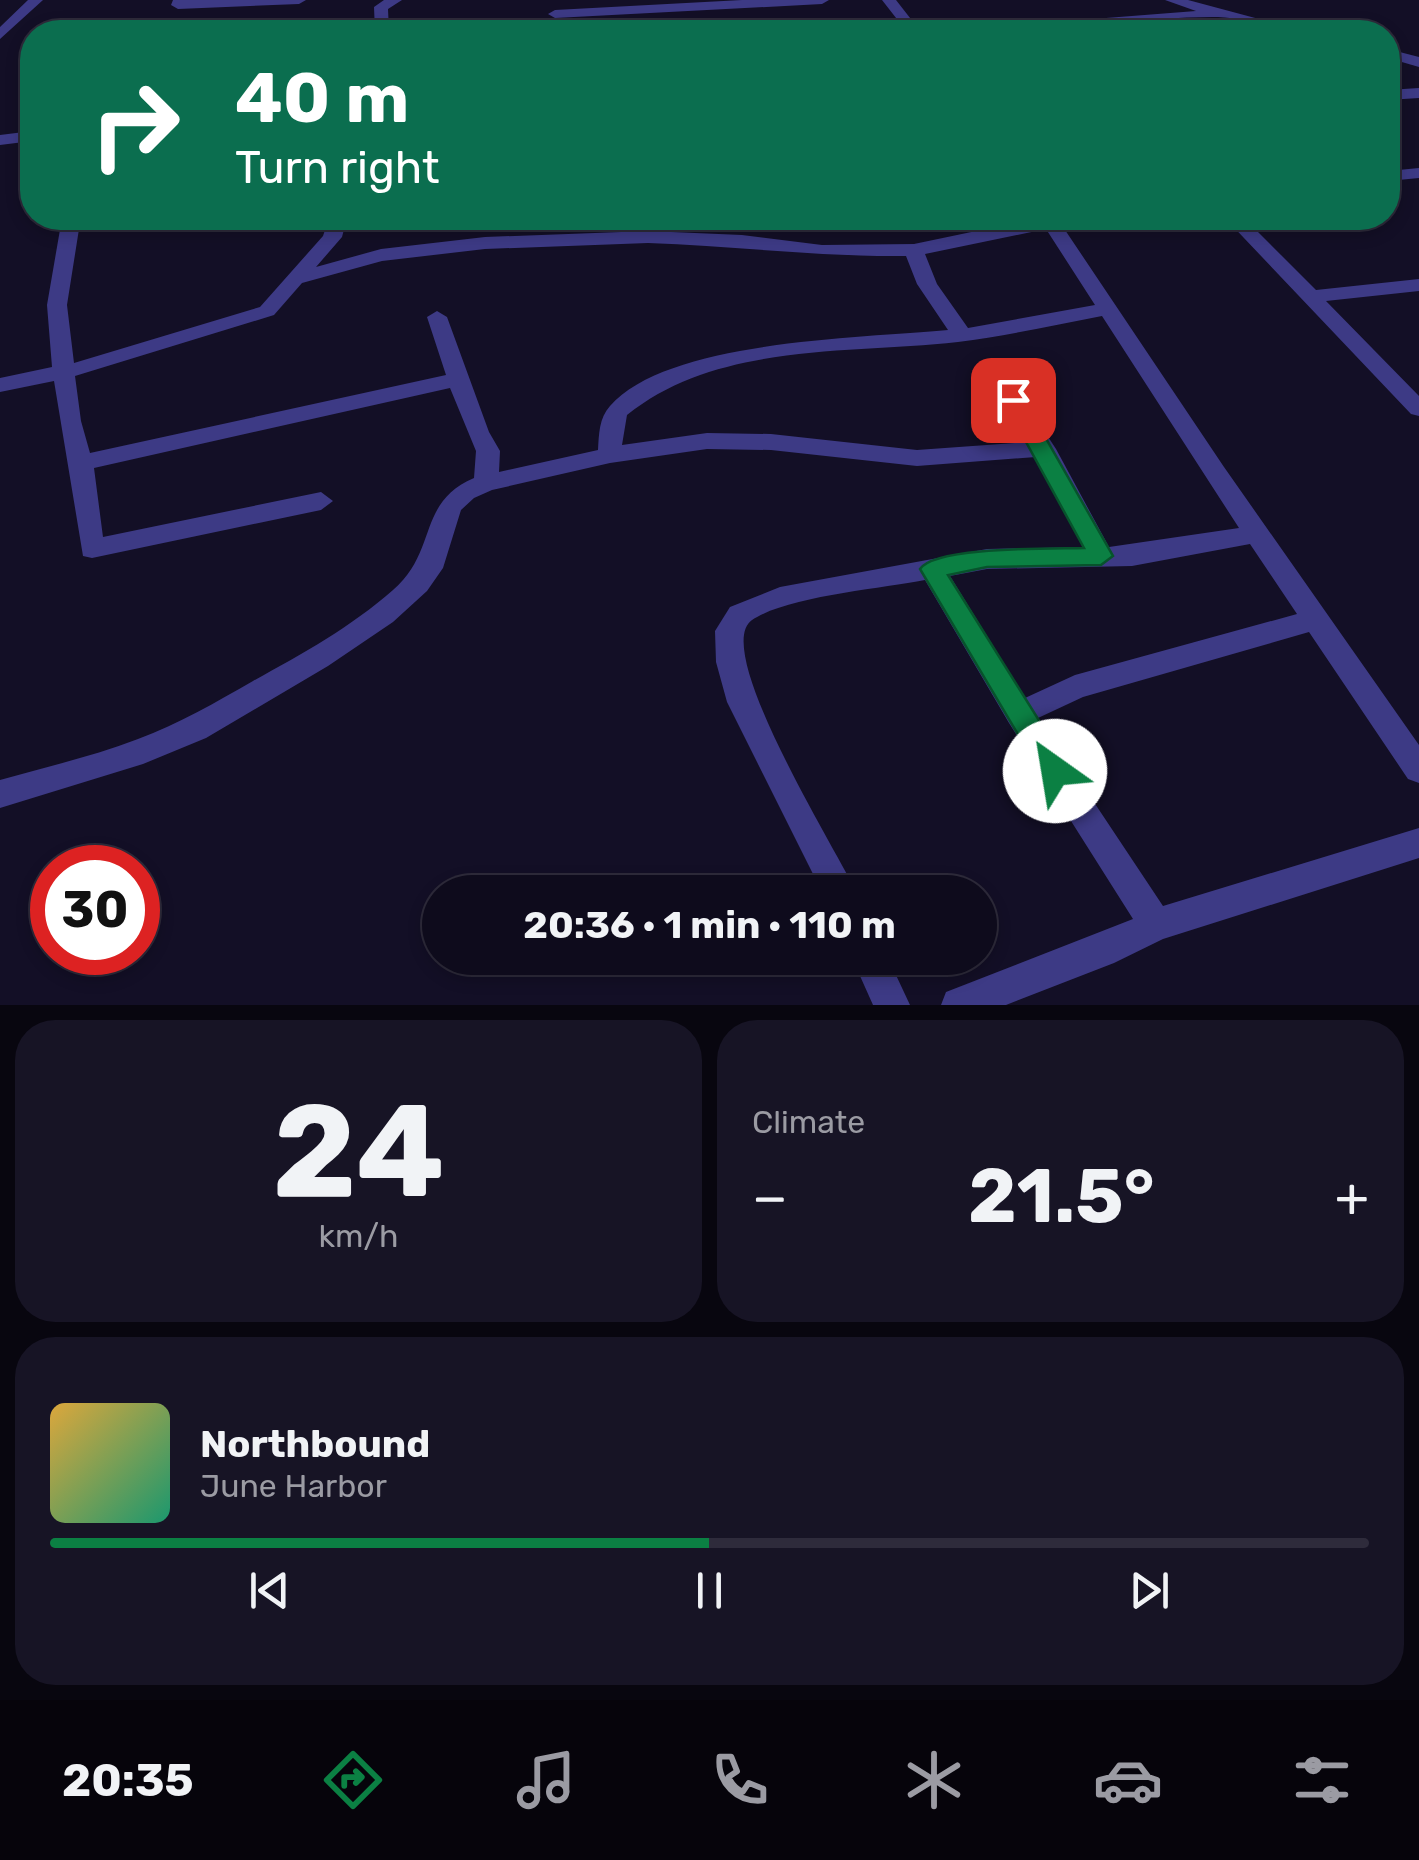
<!DOCTYPE html>
<html lang="en">
<head>
<meta charset="utf-8">
<style>
	:root { --surface:#0e0b1c; --page:#171425; --text:#f1f3f6; --muted:#9b9ba3; --line:#2e2b3b; --accent:#0b8043 }
	body { margin:0; font-family:Rubik,sans-serif; background:var(--page); color:var(--text); height:100vh; display:flex; flex-direction:column; font-size:38px; white-space:nowrap }
	* { box-sizing:border-box; margin:0 }
	p { font-size:32px; color:var(--muted) }
	.icon { flex:none; width:55px; height:55px; fill:none; stroke:currentColor; stroke-width:2; stroke-linecap:round; stroke-linejoin:round }
	.map { position:relative; height:1005px; overflow:hidden }
	.drawer { display:flex; flex-direction:column; gap:15px; padding:15px; background:#08060f; flex:1 }
	.drawer>* { flex:none }
	.banner { position:absolute; left:20px; top:20px; width:1380px; height:210px; border-radius:40px; box-shadow:0 5px 15px #0003,0 0 0 2px var(--line); background:#0b6e4f; color:#fff; overflow:hidden }
	.speed { position:absolute; left:30px; top:845px; display:flex; gap:20px; font-size:50px; font-weight:700; text-align:center }
	.speed>* { display:grid; place-content:center; width:130px; height:130px; border-radius:50%; background:var(--surface); box-shadow:0 5px 15px #0003,0 0 0 2px var(--line); line-height:1 }
	.speed .limit { border:15px solid #d22; background:#fff; color:#111 }
	.pin { position:absolute; display:grid; place-items:center; width:85px; height:85px; color:#fff; margin:-42px; border-radius:20px; box-shadow:0 5px 15px #0006 }
	.me { position:absolute; width:110px; margin:-55px; rotate:328deg; stroke-linejoin:round; filter:drop-shadow(0 0 8px #0008) }
	.turn { display:flex; align-items:center; gap:35px; height:210px; padding:0 50px; font-size:45px }
	.turn .icon { width:130px; height:130px; stroke-width:2.5 }
	.turn b { display:block; font-size:70px; line-height:85px }
	.big { font-size:75px; font-weight:700; line-height:1.1 }
	.drawer .tile { flex:1; display:flex; flex-direction:column; justify-content:center; gap:15px; min-width:0; padding:0 35px; border-radius:40px; background:var(--page) }
	.drawer .dial { align-items:center; gap:0 }
	.dial b { font-size:130px; line-height:1 }
	.song { display:flex; align-items:center; gap:30px }
	.cover { width:120px; height:120px; border-radius:15px; background:linear-gradient(135deg,hsl(40 70% 55%),hsl(160 70% 35%)) }
	.played { height:10px; border-radius:5px; background:linear-gradient(90deg,var(--accent) 50%,var(--line) 50%) }
	.keys { display:flex; justify-content:space-around; direction:ltr }
	.heat { display:flex; justify-content:space-between; align-items:center; font-size:55px; direction:ltr }
	.drawer .tiles { flex:1; display:grid; gap:15px; grid-template-columns:1fr 1fr }
	.tile:last-child { grid-column:span 2 }
	.trip { position:absolute; left:422px; top:875px; width:575px; height:100px; border-radius:50px; background:var(--surface); box-shadow:0 5px 15px #0003,0 0 0 2px var(--line); font-weight:700; line-height:100px; text-align:center }
	.tabs { display:flex; height:160px; justify-content:space-around; align-items:center; background:#06040b; color:var(--muted) }
	.tabs .icon { width:70px; height:70px }
	.tabs .current { color:var(--accent) }
	.tabs b { font-size:45px; color:var(--text) }
	.map>svg:first-child { display:block }
	.lines { fill:none; stroke-linecap:round; stroke-linejoin:round }
	.minor { fill:#3d3a85; fill-rule:evenodd }
	.route { fill:#0b8043; stroke:#07532c; stroke-width:2.5 }
</style>
</head>
<body>
<div class="map">
<svg width="1419" height="1005" viewBox="0 0 1419 1005">
	<rect width="100%" height="100%" fill="#130f26"/>
	<g class="lines">
		<path class="minor" d="M28 0H43L0 39V27Z
			M173 0H306L299 4 178 9 171 5Z
			M384 0H402L388 9 389 32H375L374 7Z
			M742 0H829L822 4 555 18 548 14 555 10Z
			M882 0H896L921 32H907Z
			M1165 0H1188L1308 32C1277 34 1249 18 1218 17 1131 16 1055 38 970 32L977 28 1196 11Z
			M1388 49 1419 57V67L1388 58Z
			M1419 88V98L1388 100V90Z
			M32 131V141L0 145V135Z
			M1419 168V178L1388 181V171Z
			M62 218H125L116 224 79 229 67 305 74 363 260 307 323 236 329 218H347L342 237 316 267 381 249 485 237 648 231 742 235 822 245 914 244 1039 218H1057L1224 467 1419 745V783L1408 779 1309 632 1083 697 1038 718 1163 906 1419 828V858L1163 939 1114 963 1006 1005H941L946 992 1133 919 1009 723 925 580C880 589 788 596 752 620 710 649 838 852 856 892H822L727 702 716 662 715 631 730 607 780 587 987 549 1083 547 1036 457 917 466 771 450 707 449 610 463 492 490 474 498 461 510 443 568 427 591 393 622 328 666 206 738 143 764 0 808V780C46 767 94 756 138 739 179 724 216 702 253 681 302 654 351 627 393 590 439 550 416 503 474 478L476 451 450 388 94 468 103 537 321 492 333 501 321 510 92 558 83 556 54 381 0 392V378L52 367 47 305ZM1046 229 1095 305 968 328 937 284 925 254ZM648 243C735 246 820 257 906 256L917 284 948 330C863 338 667 340 610 406 599 418 599 434 598 450L499 472 500 451 489 432 447 317 437 311 427 317 446 375 90 453 81 421 75 376 274 315 302 283 382 261 485 249ZM1102 316 1239 528 1109 547 1056 449 1006 372 998 370 987 377 1028 442 917 450 771 434 707 433 622 445 627 415C717 342 850 354 958 342 1006 336 1054 325 1102 316ZM1250 544 1297 614 1075 675 1025 698 950 576 987 569 1132 566Z
			M1225 218H1244L1316 290 1419 279V291L1326 301 1419 396V416L1411 414Z
			M852 958H888L910 1005H873Z"/>
	</g>
	<path class="route" d="M1013 394 1024 400 1113 556 1101 565 987 567 948 575 1065 762 1069 771 1065 780 1055 783 1045 780 920 569C935 546 1054 549 1084 548L1003 400Z"/>
</svg>
<div class="speed"><div class="limit">30</div></div>
<div class="pin" style="left:1013px;top:400px;background:#d93025"><svg class="icon" aria-label="arrive" viewBox="0 0 24 24"><path d="M6 21V4h12l-3 4 3 4H6"/></svg></div>
<svg class="me" style="left:1055px;top:771px" viewBox="-20 -20 40 40"><circle r="19" fill="#fff"/><path d="M0-13L10 11 0 6-10 11z" fill="#0b8043"/></svg>
<div class="trip">20:36 · 1 min · 110 m</div>
<div class="banner">
<div class="turn"><svg class="icon" aria-label="right" viewBox="0 0 24 24"><path d="M7 20v-9h11M14 6l5 5-5 5"/></svg><div><b>40 m</b>Turn right</div></div>
</div>
</div>
<section class="drawer">
<div class="tiles">
<div class="tile dial"><b>24</b><p>km/h</p></div>
<div class="tile"><p>Climate</p>
<div class="heat"><a>−</a><b class="big">21.5°</b><a>+</a></div>
</div>
<div class="tile">
<div class="song"><i class="cover"></i><div><b>Northbound</b><p>June Harbor</p></div></div>
<div class="played"></div>
<div class="keys"><svg class="icon" aria-label="previous" viewBox="0 0 24 24"><path d="M18 5L8 12l10 7zM5 5v14"/></svg><svg class="icon" aria-label="pause" viewBox="0 0 24 24"><path d="M8 5v14M16 5v14"/></svg><svg class="icon" aria-label="next" viewBox="0 0 24 24"><path d="M6 5l10 7-10 7zM19 5v14"/></svg></div>
</div>
</div>
</section>
<nav class="tabs">
<b>20:35</b>
<svg class="icon current" aria-label="directions" viewBox="0 0 24 24"><path d="M12 3l9 9-9 9-9-9zM9 14v-3h6M13 9l2 2-2 2"/></svg>
<svg class="icon" aria-label="music" viewBox="0 0 24 24"><path d="M9 18V5l10-2v13"/><circle cx="6" cy="18" r="3"/><circle cx="16" cy="16" r="3"/></svg>
<svg class="icon" aria-label="phone" viewBox="0 0 24 24"><path d="M5 4h4l2 5-3 2q2 4 5 5l2-3 5 2v4C11 20 4 13 5 4z"/></svg>
<svg class="icon" aria-label="climate" viewBox="0 0 24 24"><path d="M12 3v18M4 7l16 10M4 17L20 7"/></svg>
<svg class="icon" aria-label="car" viewBox="0 0 24 24"><path d="M5 17H2v-5l4-1 3-4h7l3 4 3 1v5h-3M9 17h6M6 11h13"/><circle cx="7" cy="17" r="2"/><circle cx="17" cy="17" r="2"/></svg>
<svg class="icon" aria-label="filters" viewBox="0 0 24 24"><path d="M4 7h16M4 17h16"/><circle cx="9" cy="7" r="2"/><circle cx="15" cy="17" r="2"/></svg>
</nav>
</body>
</html>
